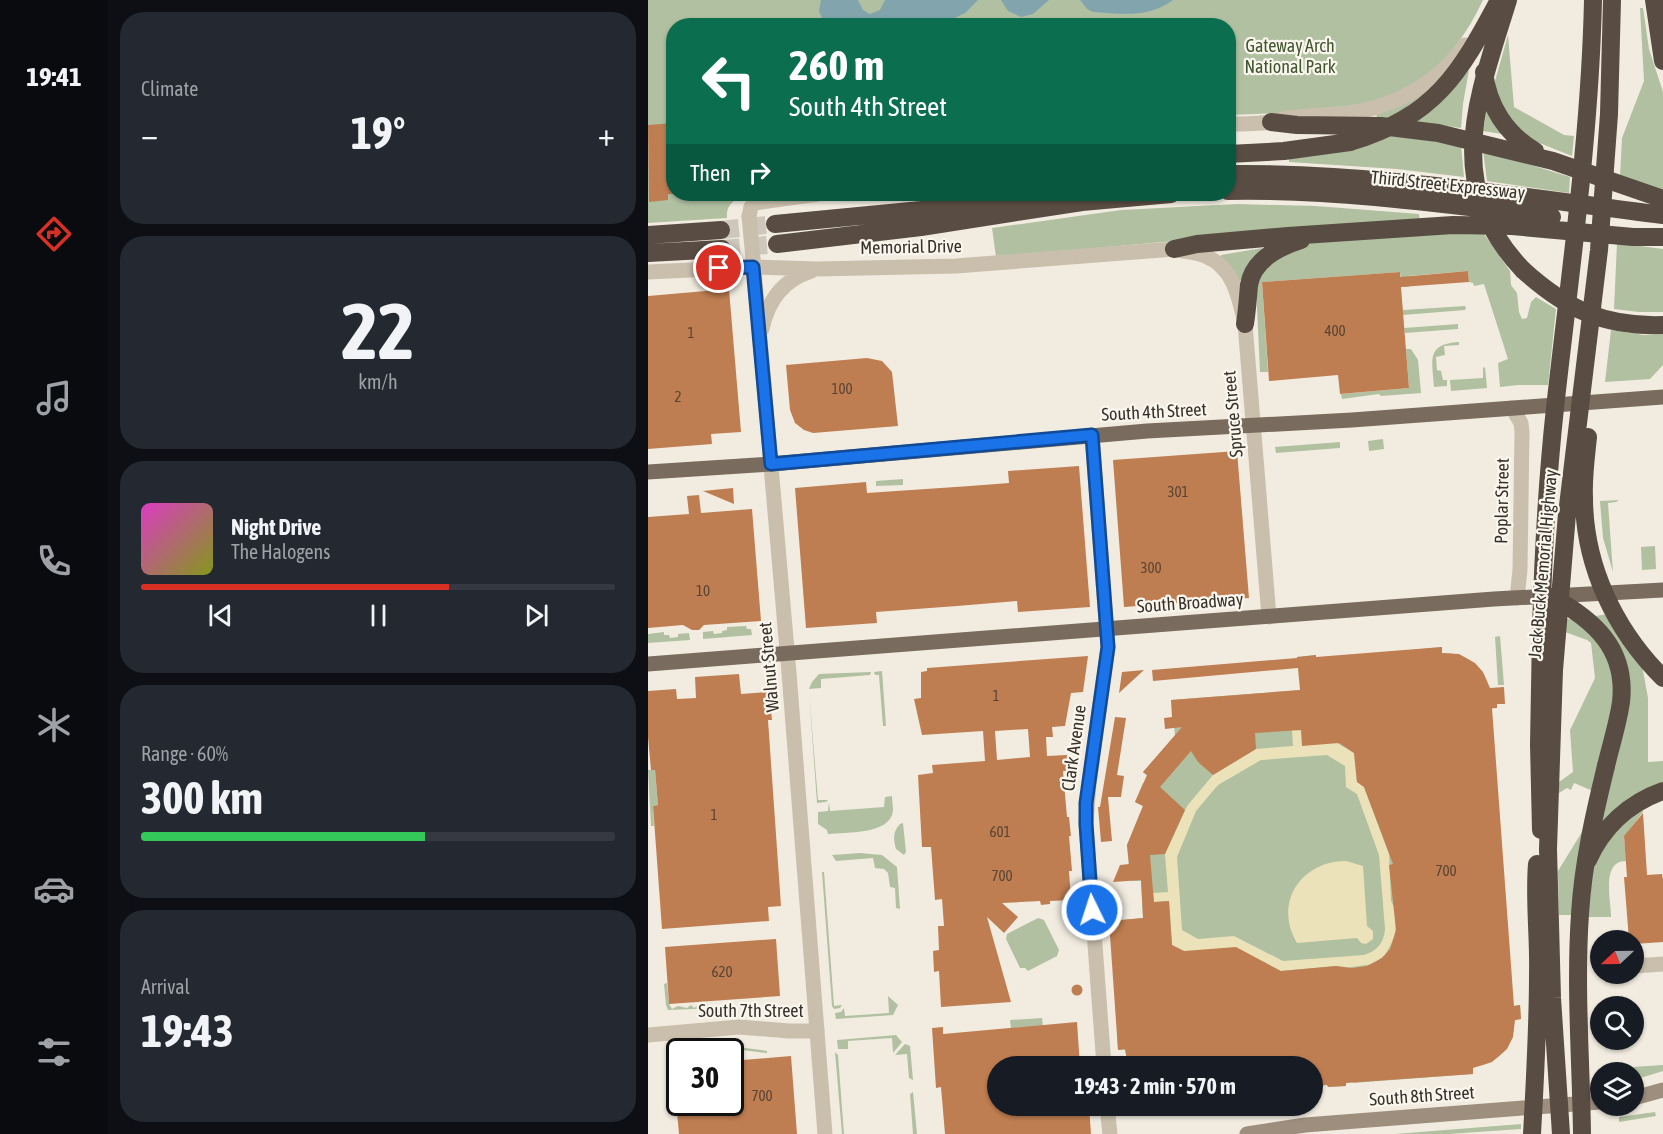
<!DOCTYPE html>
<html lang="en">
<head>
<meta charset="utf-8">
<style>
	:root { --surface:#171b24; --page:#242831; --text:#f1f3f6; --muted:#9ea1a6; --line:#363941; --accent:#d93025 }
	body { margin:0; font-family:"Asap Condensed",sans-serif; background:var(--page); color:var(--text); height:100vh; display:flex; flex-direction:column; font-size:22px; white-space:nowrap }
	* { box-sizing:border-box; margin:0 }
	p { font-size:20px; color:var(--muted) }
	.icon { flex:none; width:33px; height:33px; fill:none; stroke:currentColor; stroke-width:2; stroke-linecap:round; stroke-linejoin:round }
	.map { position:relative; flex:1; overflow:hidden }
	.panel { display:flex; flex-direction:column; gap:12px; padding:12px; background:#0d0f14; width:540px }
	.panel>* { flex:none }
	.hud { position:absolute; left:18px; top:18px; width:570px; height:183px; border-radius:24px; box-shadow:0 2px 4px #0004; background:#0b6e4f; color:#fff; overflow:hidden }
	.needle { width:39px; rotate:248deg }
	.buttons { position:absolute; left:942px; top:930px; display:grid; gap:12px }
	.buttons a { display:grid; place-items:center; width:54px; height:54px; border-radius:50%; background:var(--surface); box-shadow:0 2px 4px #0004; font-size:30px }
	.speed { position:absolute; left:18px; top:1038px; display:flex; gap:12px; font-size:30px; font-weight:700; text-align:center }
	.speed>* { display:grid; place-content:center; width:78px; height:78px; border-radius:50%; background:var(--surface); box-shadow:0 2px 4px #0004; line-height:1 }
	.speed .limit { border:3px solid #111; border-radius:9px; background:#fff; color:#111 }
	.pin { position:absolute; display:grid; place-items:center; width:51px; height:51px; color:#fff; margin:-26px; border:3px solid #fff; border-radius:50%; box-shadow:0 2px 6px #0007 }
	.me { position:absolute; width:66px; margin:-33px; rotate:356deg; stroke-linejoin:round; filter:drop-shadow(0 0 4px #0008) }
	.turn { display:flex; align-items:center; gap:21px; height:126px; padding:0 24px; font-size:27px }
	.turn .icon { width:78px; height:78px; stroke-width:2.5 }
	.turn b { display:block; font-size:42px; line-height:51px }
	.then { display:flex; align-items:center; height:57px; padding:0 24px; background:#0003; gap:12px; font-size:22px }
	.big { font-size:45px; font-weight:700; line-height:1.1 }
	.panel .widget { flex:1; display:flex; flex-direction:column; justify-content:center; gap:9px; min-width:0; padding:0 21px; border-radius:24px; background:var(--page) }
	.panel .dial { align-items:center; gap:0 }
	.dial b { font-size:78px; line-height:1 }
	.song { display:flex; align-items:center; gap:18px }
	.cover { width:72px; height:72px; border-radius:9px; background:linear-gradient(135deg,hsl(310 70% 55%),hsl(70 70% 35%)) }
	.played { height:6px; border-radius:3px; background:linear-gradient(90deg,var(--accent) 65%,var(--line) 65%) }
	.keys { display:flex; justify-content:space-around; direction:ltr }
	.heat { display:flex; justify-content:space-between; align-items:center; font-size:33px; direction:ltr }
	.charge { height:9px; border-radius:4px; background:linear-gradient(90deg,#34c759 60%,var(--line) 0) }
	.trip { position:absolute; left:339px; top:1056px; width:336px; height:60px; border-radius:30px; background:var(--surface); box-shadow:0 2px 4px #0004; font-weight:700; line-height:60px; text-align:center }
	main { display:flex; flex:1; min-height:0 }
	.tab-bar { display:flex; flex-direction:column; width:108px; justify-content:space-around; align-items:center; background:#090b0e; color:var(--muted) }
	.tab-bar .icon { width:42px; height:42px }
	.tab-bar .active { color:var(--accent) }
	.tab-bar b { font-size:27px; color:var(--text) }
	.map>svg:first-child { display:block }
	.green { fill:#b1c0a1 }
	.sand { fill:#ebe2ba; fill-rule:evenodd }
	.water { fill:#81a4ad }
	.building { fill:#bf7e51; fill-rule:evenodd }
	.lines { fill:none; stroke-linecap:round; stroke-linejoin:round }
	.motorway-tunnel { stroke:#cdc7bc; stroke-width:18; stroke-dasharray:18 9; stroke-linecap:butt }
	.minor { stroke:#cabfad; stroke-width:15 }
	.tertiary { stroke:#cabfad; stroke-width:15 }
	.secondary { stroke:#9d8e7e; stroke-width:15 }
	.primary { stroke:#796b5d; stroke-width:15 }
	.motorway { stroke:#594d43; stroke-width:18 }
	.tertiary-bridge { stroke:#cabfad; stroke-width:15 }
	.motorway-bridge { stroke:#594d43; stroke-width:18 }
	.route-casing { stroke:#114b97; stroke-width:15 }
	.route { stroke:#1a73e8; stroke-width:10 }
	.labels { text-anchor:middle; stroke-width:4.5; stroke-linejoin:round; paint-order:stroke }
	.number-label { font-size:15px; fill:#5a4434 }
	.park-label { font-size:18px; fill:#425530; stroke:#f9f6ed }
	.street-label { font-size:18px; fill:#38312b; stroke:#f9f6ed }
</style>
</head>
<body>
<main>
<nav class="tab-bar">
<b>19:41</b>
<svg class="icon active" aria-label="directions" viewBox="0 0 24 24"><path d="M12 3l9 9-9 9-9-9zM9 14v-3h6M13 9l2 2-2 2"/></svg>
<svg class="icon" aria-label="music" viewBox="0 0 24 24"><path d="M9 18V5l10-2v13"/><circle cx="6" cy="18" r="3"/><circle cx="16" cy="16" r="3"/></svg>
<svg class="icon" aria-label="phone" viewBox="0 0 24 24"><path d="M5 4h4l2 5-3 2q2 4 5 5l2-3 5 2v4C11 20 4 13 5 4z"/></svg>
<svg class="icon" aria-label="climate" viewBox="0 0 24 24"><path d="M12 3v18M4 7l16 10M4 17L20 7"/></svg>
<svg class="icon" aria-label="car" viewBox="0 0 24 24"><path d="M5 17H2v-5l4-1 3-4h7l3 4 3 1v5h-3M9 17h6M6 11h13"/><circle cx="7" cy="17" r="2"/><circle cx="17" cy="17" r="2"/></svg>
<svg class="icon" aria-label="filters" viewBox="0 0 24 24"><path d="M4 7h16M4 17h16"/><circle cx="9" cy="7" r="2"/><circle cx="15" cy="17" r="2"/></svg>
</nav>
<section class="panel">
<div class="widget"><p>Climate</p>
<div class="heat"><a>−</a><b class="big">19°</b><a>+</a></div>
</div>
<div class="widget dial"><b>22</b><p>km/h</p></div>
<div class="widget">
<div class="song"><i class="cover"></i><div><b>Night Drive</b><p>The Halogens</p></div></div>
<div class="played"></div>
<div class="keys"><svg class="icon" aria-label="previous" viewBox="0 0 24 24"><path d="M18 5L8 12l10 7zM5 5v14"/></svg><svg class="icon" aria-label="pause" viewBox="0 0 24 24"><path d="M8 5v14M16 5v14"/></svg><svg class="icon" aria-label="next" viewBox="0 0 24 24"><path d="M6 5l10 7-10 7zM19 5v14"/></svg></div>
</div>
<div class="widget"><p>Range · 60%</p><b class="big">300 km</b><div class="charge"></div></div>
<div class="widget"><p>Arrival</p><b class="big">19:43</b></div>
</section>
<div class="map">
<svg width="1015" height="1134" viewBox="0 0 1015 1134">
	<rect width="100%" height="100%" fill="#f2ece0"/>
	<path class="green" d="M0 0H835C804 66 763 97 691 110 680 112 667 111 654 112 630 113 605 114 581 115L580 26H26V194H120C103 195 77 195 79 218L0 223Z
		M992 8H995L1001 49 1015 92V190L972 176 974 138 996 81Z
		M860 35 866 107 916 135 926 136 924 156 889 142 867 130 845 88Z
		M821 70 815 104 813 128 763 121 792 102Z
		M781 91 742 119 729 118 728 113Z
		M840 103 860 135 835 131Z
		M739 135 813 145 816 177 749 169 641 162V159Z
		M835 150 922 177 921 193 839 181Z
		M589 204 668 206 771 214 772 222 604 234 348 257 344 228 473 210Z
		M834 231 862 271 863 285 869 293 871 312 874 319 879 318 883 302 888 297 908 309 900 385H870L852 387 850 363 860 359 836 284 826 286 825 283 821 282 820 271 760 276 761 287H753L752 272 614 282 620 372H612L608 287 618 264 662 243Z
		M969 243 1015 249V312H991L966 309Z
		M614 248 616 253 596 281 591 280 573 258V255Z
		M817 306 818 308 817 310 755 315V310Z
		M810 324V329L757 333 756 328Z
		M963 330 996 335 1015 334V365L1002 379 957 382Z
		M811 342V345L796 346 797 355 788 357 789 370 793 371 795 380H799V386L786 387C784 360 778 344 811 342Z
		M758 349H763L770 360 773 393 733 396 731 394 694 399 693 394 761 388Z
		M837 367 839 388 803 391 802 380 835 378V368Z
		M735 439 736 449 721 451 720 441Z
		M692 442V448L628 453 627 447Z
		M255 479V485L228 486V481Z
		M971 500 968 502 960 503 965 572 955 538 952 501Z
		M1007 546 1008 569 994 570 993 547Z
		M959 614 994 665 1000 698V762L1015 761V782C985 793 970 808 948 830L974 719 961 631 948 616Z
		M918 619H923L946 636 962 660 967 695 945 791 926 783 923 790 919 788 911 793V782L925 772 922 730 924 726 947 678 943 643 939 640 917 632Z
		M98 626 99 629H103L104 635 55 639V632L65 631 66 634 74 633V631L79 630V627Z
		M16 632V635H21L22 638 30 637V634L41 633 42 640 0 643V634Z
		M852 636 856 685H850L847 637Z
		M794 647V653C819 653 836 666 842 691L848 694 849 708 842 709 864 1006 872 1005 873 1019 866 1020C867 1046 851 1064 825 1067V1074L705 1083V1080L698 1081V1086L680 1087 679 1085 665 1086 664 1066H481L477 1050H470L469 1036H473L464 921H458L456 902 472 901 473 920 495 918 493 881H482L479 845 495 806 487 802 495 783H507L495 772 527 736 523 700 653 690 649 657 668 655V659Z
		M234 671 238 726H235L231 675H227L226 672Z
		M223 672 222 675 173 679V688L161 689 164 682 171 674Z
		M161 692 170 800H180L178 802 169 803Z
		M0 770H7L10 805 5 806 6 826H3Z
		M244 796C244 800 245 806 245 811 242 835 198 832 180 834L179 830 170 824V812L180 811 181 802 182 811 236 807 237 797Z
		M994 806 995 812 976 837 978 861C953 861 963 900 963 917H937L940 878 955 845Z
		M255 823 258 852 256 855 248 849C245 839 245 831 252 824Z
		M937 827 925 915H911L910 871Z
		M212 853 234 855 249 867 252 909 248 908 247 888 242 887 240 873 236 869 227 868 225 858 188 861 184 855Z
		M174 872H176L186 1006 194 1005 192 1008 186 1009 184 1006Z
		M390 918 396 920 411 950 409 956 380 971 377 968H372L358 939 359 934Z
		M19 983 21 1004 24 1009 30 1006 39 1008 43 1005 46 1008 49 1006 53 1007 58 1003 62 1007 69 1006V1008L20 1010 18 1005 16 984Z
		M240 996 250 1005 245 1015 188 1019 187 1013 193 1012 196 1008 197 1016 241 1013Z
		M394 1018 395 1026 363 1028 362 1020Z
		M248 1035 254 1042 245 1053 244 1038 200 1041V1049H190L189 1040Z
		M257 1044 262 1046 265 1080 261 1078 259 1054 247 1055Z
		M98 1048 119 1051V1053L94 1050 45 1051Z
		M187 1052 190 1055 196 1134H194Z
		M1015 1065V1071L986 1080V1072H954L953 1069Z
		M265 1092 269 1134H265L262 1094Z
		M1007 1112 1008 1116 971 1122V1117Z
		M873 1124V1129L801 1134H747Z"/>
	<path class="sand" d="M644 730C665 729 689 742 706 753L709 782 716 787 741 854 743 901 747 909 748 920 747 937 737 955 725 964 697 968 688 966 633 971 536 951 524 945 521 901 506 902 505 893 520 892 517 854 539 806 565 775 608 749 645 746ZM679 755 697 766 698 787 709 794 731 855 737 929C736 943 729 951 716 955L635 961 586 936 550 939 534 930 529 857 548 811 570 785 613 760Z
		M698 861 715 866 719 926 725 931V939L718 944 713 943 709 938 649 943C625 903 653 861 698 861Z"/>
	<path class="water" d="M173 0H210L215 10 222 14 232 10 237 0H330L317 13 298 22 269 26 177 25 171 11Z
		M353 0H401L385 14 373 17 360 11Z
		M432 0H525C501 18 474 14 445 12L439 9Z"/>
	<path class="building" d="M26 123V194H20V200L1 202 0 125Z
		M820 271 821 282 753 287 761 388 692 394 690 375 621 381 614 282 752 272V277Z
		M81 289 93 432 63 434 64 444 0 449V296Z
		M219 358 234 361 244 372 250 426 165 433 156 430 147 423 142 410 138 365Z
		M589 451 601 598 476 607 465 460Z
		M431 466 442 607 370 612 369 601 309 606 228 612 229 623 158 628 147 488 218 482 219 493 322 486 361 483 360 471Z
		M85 488 86 504 55 491Z
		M51 495 53 513 104 509 113 621 56 625 51 630H44L35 625 0 628V517L41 514 39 496Z
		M794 647V653L811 654 827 663 835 672 842 688 856 687 857 704H849V708H844L866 1006 872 1005 873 1019 867 1020 865 1037 859 1049 844 1062 825 1068V1074L698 1083V1086L680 1087 679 1085 664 1086V1066H480L477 1049 470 1050 461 921H458L456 902 472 901 473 920 495 918 493 880 465 882 472 865 481 864 479 845 495 806 487 802 499 775 495 772 534 727 517 729 516 718 524 717 523 700 652 690 650 668 505 681 504 670 649 658V657L668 655V657ZM653 730 654 746 691 743 706 753 709 782 716 787 745 864 741 865 748 930 742 949 734 958 719 966 704 968 688 966 633 971 588 947 536 951 524 945 521 901 506 902 502 855 517 854 537 810 512 787 543 751 550 762 565 775 608 749 607 733Z
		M440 656 435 692 423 693 417 726 404 727 405 737H398L399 756 419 755 420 771H415L419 817H421L423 836H421L424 871H421L423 900 402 901V904L393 905 392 901 354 903 370 917 356 933 339 917 363 1002 293 1007 291 971 286 972 285 951 291 950 290 926H296L294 899 287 900 283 847H274L270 775 285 773 284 765 337 761 335 731 274 735 266 699 273 698V672L279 671V668ZM380 729 382 757 349 760 347 731Z
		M496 670 471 693 474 672Z
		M91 674 93 694 121 692 124 720H120L133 906 120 907 121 921 14 929 5 806 10 805 7 770H3L0 737V691L28 689 29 699 48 698 47 677Z
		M467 717 478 718 469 775 476 776 473 797H460L464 841 453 842 450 807H452Z
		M995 813 999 875 1014 874 1015 880V942L986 944V940H981L976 877H979L976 836Z
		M128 939 132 996 21 1004 17 947Z
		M423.5 990a5.5 5.5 0 1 1 11 0a5.5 5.5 0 1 1-11 0Z
		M429 1022 432 1066H350V1106H441L443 1134H297L293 1087 288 1088 284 1028 295 1027V1034Z
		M143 1056 149 1134H31L28 1102H82V1061Z"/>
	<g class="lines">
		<path class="motorway-tunnel" d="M73 230 127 224
			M74 249 129 244"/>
		<path class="minor" d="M529 250C538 252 548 252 557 256 586 267 591 298 597 324L621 617
			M0 272 105 267
			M864 408 873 423 874 432 872 570 869 598
			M444 435 460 647 441 784 438 824 456 1066
			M986 966 1015 964
			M0 1035 91 1027 141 1031H169
			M459 1106 462 1134"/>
		<path class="tertiary" d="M580 124C594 124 609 124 622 122 631 121 640 117 649 117 666 115 684 115 700 113 746 108 791 82 817 45
			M101 216 103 207 107 203 170 194
			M105 259 141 673 177 1134
			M105 267 169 269 308 266 526 249
			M114 329C120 300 135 280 163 271"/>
		<path class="secondary" d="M986 1098 1015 1090
			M599 1134 657 1125 952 1102"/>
		<path class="primary" d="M0 472 123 464 499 431 704 420 1015 397
			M0 664 846 599 1015 590"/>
		<path class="motorway" d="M1006 0 1015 61
			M836 72C840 106 858 134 887 151
			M623 122 649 125 733 126 790 133 905 161 1015 199
			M580 154 636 151 702 142
			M580 174C726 172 871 197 1015 215
			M580 191C688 189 797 204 904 217
			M127 224 273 210 379 194
			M0 235 73 230
			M129 244 273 227 434 202 523 194
			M526 249 549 244 640 236 805 225 864 226 985 237H1015
			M0 253 74 249
			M875 270C918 309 956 327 1015 325
			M597 324C599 311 600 298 601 285 605 260 631 247 653 240
			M904 597C946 620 979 649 973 702 970 723 963 745 958 766
			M893 830 891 745 893 631
			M940 860C955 827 981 803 1015 791"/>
		<path class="tertiary-bridge" d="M101 216 105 259"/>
		<path class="motorway-bridge" d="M860 0C830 98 793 184 875 270
			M702 142C787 116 811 75 851 0
			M940 437C938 457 935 477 936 497 936 566 967 630 1015 678
			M893 631C895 557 899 482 907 408 922 272 942 137 945 0
			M884 1134C887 1081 890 1027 890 974 891 937 886 900 889 864
			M913 1134 904 998 900 849 906 670 919 514 951 250 961 114 964 0
			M934 1134C933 1061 927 987 932 914 935 864 946 815 958 766"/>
	</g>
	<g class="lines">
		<g class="route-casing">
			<path id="route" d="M71 268 105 267 123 464 444 435 460 647 438 803V824L444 910"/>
		</g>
		<use href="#route" class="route"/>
	</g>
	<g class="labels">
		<g class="number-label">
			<text x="687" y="336">400</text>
			<text x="43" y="338">1</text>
			<text x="194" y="394">100</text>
			<text x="30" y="402">2</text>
			<text x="530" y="497">301</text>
			<text x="503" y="573">300</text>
			<text x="55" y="596">10</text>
			<text x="348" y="701">1</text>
			<text x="66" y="820">1</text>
			<text x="352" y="837">601</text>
			<text x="798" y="876">700</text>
			<text x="354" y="881">700</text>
			<text x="74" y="977">620</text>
			<text x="114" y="1101">700</text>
		</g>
		<g class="park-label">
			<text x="642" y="52">Gateway Arch<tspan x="642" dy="21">National Park</tspan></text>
		</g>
		<g class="street-label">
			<text transform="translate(800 185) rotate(6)" y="6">Third Street Expressway</text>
			<text transform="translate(263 247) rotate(-1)" y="6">Memorial Drive</text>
			<text transform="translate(506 412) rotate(-3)" y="6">South 4th Street</text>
			<text transform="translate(585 414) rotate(-95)" y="6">Spruce Street</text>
			<text transform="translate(854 501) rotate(-89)" y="6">Poplar Street</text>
			<text transform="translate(895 564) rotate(-85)" y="6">Jack Buck Memorial Highway</text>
			<text transform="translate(542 603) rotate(-4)" y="6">South Broadway</text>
			<text transform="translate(121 667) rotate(-95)" y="6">Walnut Street</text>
			<text transform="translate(426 748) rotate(-82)" y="6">Clark Avenue</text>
			<text x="103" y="1017">South 7th Street</text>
			<text transform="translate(774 1096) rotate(-4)" y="6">South 8th Street</text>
		</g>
	</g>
</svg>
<div class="buttons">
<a><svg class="needle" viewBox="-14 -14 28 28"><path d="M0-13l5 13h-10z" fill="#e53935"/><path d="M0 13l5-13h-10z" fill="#9ea1a6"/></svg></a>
<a><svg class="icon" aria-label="search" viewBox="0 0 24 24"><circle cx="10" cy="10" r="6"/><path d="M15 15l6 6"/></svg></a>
<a><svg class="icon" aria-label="layers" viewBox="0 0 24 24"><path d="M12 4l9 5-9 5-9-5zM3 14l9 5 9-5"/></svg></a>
</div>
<div class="speed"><div class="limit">30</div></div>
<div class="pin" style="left:71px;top:268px;background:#d93025"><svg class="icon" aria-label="arrive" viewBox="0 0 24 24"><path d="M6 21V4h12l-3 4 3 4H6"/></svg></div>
<svg class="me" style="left:444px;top:910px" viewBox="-20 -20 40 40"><circle r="17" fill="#1a73e8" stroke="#fff" stroke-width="3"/><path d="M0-11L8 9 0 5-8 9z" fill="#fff"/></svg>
<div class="trip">19:43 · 2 min · 570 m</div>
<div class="hud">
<div class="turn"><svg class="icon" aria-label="left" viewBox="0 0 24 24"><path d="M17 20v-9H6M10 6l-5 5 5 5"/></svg><div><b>260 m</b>South 4th Street</div></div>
<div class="then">Then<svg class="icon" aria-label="right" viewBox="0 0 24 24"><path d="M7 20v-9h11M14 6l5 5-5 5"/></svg></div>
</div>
</div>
</main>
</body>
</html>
